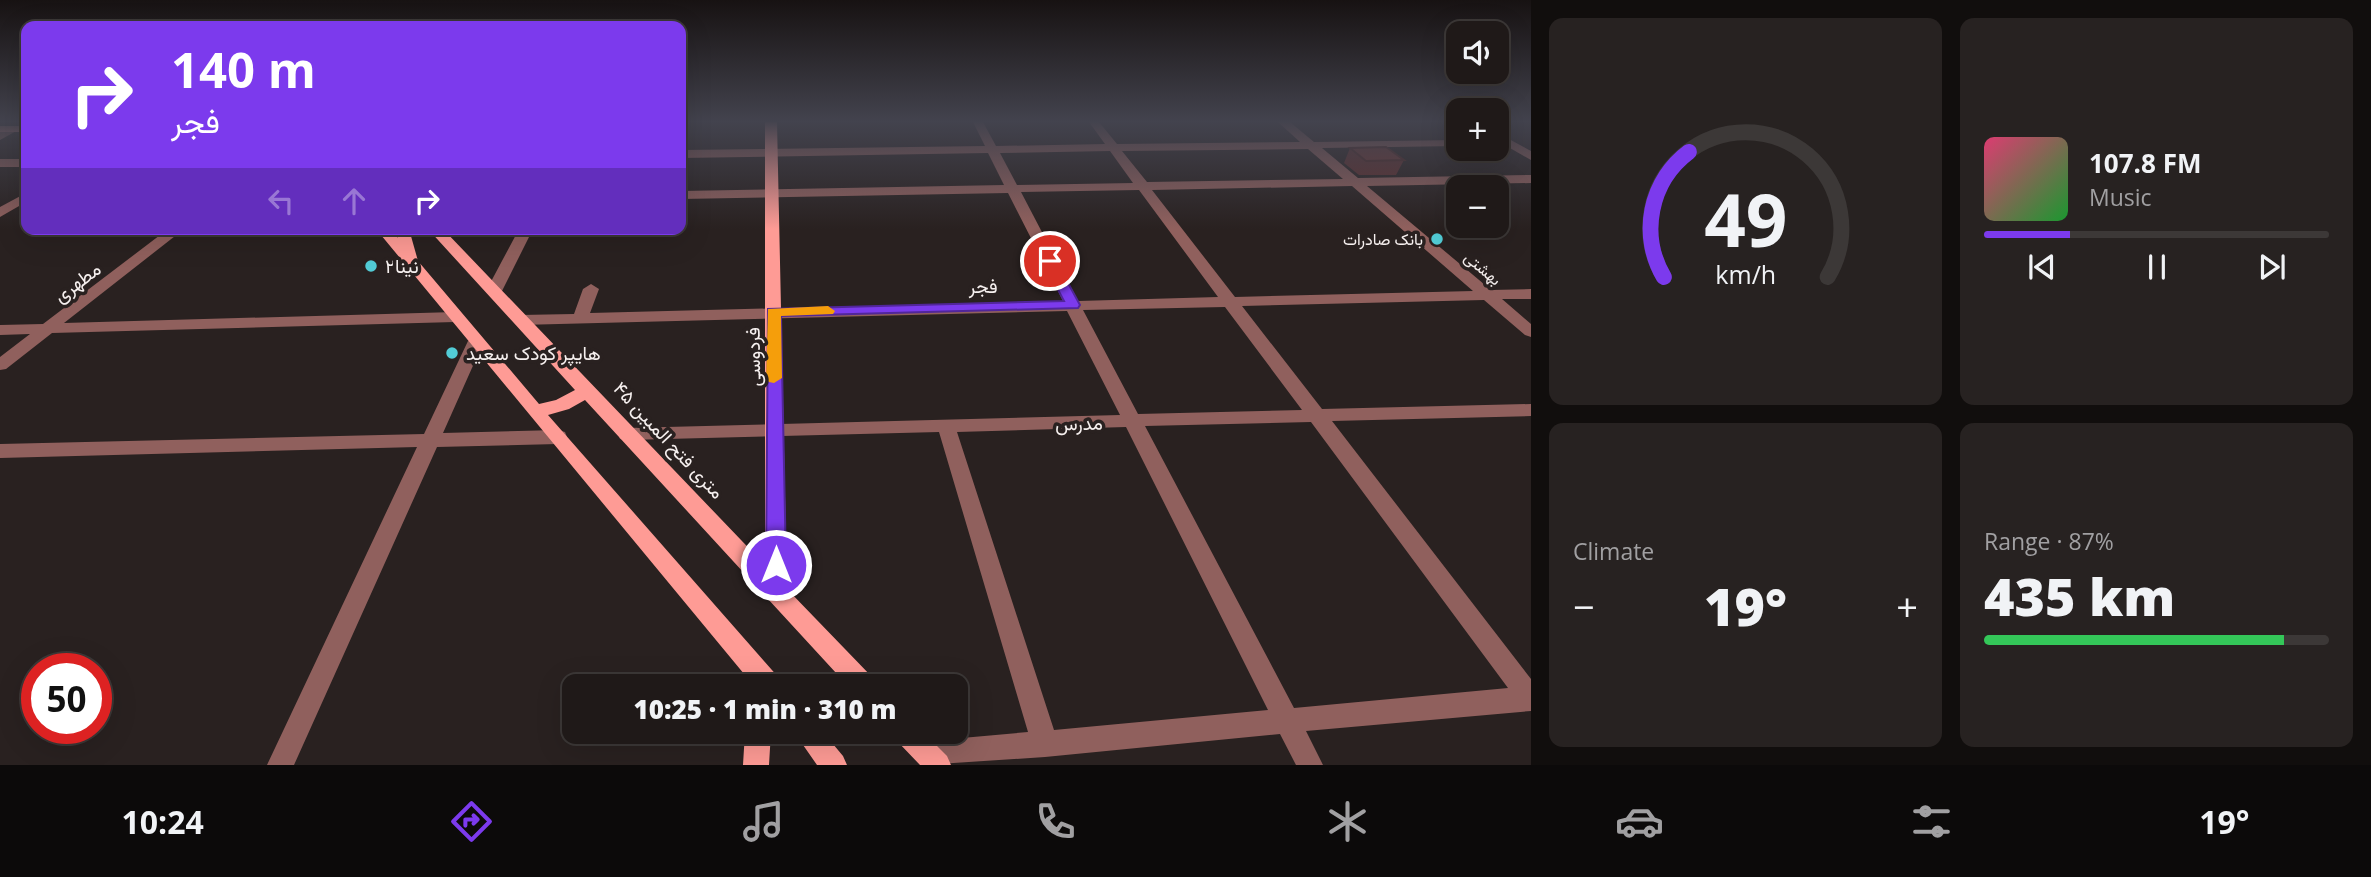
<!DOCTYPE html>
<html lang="en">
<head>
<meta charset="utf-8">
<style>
	:root { --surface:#1f1918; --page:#272221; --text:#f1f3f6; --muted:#a1a0a2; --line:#3c3837; --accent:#7c3aed }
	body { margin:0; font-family:"Open Sans",Vazirmatn,sans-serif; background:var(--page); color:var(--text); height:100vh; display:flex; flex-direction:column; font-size:26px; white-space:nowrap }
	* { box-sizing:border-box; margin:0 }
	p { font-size:23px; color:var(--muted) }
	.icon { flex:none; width:38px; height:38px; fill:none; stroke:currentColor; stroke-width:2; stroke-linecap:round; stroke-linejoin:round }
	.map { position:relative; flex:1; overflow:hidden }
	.drawer { display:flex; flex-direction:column; gap:18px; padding:18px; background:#110e0d; width:840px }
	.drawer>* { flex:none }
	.banner { position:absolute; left:21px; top:21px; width:665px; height:214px; border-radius:14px; box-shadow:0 7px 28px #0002,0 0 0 2px var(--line); background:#7c3aed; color:#fff; overflow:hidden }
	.buttons { position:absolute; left:1446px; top:21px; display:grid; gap:14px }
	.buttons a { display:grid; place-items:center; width:63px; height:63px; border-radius:14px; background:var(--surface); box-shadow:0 7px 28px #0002,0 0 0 2px var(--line); font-size:35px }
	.speed { position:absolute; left:21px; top:653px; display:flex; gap:14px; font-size:35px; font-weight:700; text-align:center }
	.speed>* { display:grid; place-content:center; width:91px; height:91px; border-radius:50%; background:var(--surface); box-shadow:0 7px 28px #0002,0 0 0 2px var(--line); line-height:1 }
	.speed .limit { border:10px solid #d22; background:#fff; color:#111 }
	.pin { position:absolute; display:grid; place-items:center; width:60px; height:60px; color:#fff; margin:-30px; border:4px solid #fff; border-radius:50%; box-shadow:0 2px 7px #0007 }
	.me { position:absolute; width:77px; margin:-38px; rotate:0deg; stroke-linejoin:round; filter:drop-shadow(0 0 5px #0008) }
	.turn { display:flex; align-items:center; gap:24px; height:147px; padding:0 35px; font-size:32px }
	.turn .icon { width:91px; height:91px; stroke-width:2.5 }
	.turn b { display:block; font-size:49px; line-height:60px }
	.lanes { display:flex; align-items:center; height:66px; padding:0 35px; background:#0003; justify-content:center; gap:35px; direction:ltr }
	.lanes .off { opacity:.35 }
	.big { font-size:52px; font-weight:800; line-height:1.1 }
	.drawer .widget { flex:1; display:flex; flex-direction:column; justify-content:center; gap:10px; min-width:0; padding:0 24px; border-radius:14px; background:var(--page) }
	.drawer .dial { align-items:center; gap:0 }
	.dial svg { height:182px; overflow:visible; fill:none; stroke:var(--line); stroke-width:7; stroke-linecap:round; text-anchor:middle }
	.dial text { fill:var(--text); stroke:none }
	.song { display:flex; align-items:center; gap:21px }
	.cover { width:84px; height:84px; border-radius:10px; background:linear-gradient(135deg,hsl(340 70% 55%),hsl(130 70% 35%)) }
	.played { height:7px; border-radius:4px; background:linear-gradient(90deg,var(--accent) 25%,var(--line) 25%) }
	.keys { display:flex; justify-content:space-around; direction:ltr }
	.heat { display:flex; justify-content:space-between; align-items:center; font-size:38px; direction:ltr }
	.charge { height:10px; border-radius:5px; background:linear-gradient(90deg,#34c759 87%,var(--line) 0) }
	.drawer .tiles { flex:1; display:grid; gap:18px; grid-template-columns:repeat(2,1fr) }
	.trip { position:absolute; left:562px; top:674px; width:406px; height:70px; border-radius:14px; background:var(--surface); box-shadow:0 7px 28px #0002,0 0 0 2px var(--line); font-weight:800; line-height:70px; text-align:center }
	.dock { display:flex; height:112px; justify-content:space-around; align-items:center; background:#0c0a0a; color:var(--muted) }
	.dock .icon { width:49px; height:49px }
	.dock .on { color:var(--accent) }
	.dock b { font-size:32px; color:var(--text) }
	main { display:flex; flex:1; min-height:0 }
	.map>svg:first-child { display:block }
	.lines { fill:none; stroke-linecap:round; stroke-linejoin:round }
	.minor { fill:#90605d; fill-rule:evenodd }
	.major { fill:#fe9b95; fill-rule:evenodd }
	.wall { fill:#5f2e2d }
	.building { fill:#6f3634; stroke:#4e2624; stroke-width:2 }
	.route { fill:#7c3aed; stroke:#51269a; stroke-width:2 }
	.slow { fill:#f59e0b }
	.poi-dot { fill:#52ccd6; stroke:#292120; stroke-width:2.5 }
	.labels { text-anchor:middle; stroke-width:7; stroke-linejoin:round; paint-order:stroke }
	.far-poi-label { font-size:16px; fill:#f6f0ef; stroke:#292120; text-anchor:end }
	.far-street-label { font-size:16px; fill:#f6f0ef; stroke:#292120 }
	.poi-label { font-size:19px; fill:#f6f0ef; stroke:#292120; text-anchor:start }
	.street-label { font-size:19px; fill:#f6f0ef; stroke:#292120 }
</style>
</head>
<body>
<main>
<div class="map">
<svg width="1531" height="765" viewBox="0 0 1531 765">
	<rect width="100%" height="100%" fill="#292120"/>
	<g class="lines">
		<path class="minor" d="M973 122H983L996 146 1105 144 1089 122H1099L1117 144 1300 142 1278 122H1290L1314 142 1458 140V146L1322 148 1358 178 1531 175V183L1367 186 1491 290 1531 289V299H1502L1531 324V337L1525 335 1484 300 1242 306 1322 409 1531 404V416L1332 421 1531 679V711L1306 731 1323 765H1296L1280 734 1045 757 923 765 919 763 915 754 919 745 928 741 1028 732 939 432 627 440 620 439 618 434 620 429 627 428 1120 415 1067 311 520 325 512 320 520 315 574 314 583 289 591 284 599 289 590 313 1063 301 1008 193 681 199V191L1004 185 988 153 681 158V150L985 146ZM1308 149 1343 179 1147 182 1122 151ZM1110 151 1133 183 1017 185 1000 153ZM1352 186 1473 291 1235 297 1152 190ZM1139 190 1218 297 1078 301 1021 192ZM1225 307 1302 410 1138 414 1083 310ZM1311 422 1508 688 1294 708 1145 426ZM1126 427 1268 710 1054 730 957 432Z
			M10 127 20 129 0 140V132Z
			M1496 132 1531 151V160L1496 140Z
			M0 159H26V167H0Z
			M26 193V202L0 217V207Z
			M168 229H184L64 323 455 312 463 317 455 322 52 333 6 369 0 370V357L30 334 0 335V325L43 324Z
			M519 229H533L502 291 494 296 489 294 486 291Z
			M476 336 484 341 443 433 558 430 565 432 567 437 565 442 558 444 437 447 294 765H267L417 447 0 458V444L424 434 468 341Z"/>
		<path class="major" d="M765 122H777L787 589 873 678 876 686H848L585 400 569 409 548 415 779 678 782 686H754L376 229H391L398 238 395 229H409L418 261 539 404 556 400 575 390 428 229H443L765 565Z
			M0 126H26V132H0Z
			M745 732H771L769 765H743Z
			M794 732H823L843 756 847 765H817Z
			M893 732H923L947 756 951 765H920L897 741Z"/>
	</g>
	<path class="wall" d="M1350 148 1404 160 1396 175H1359L1344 163Z"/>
	<path class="building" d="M1386 147 1404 160 1366 161 1350 148Z"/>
	<linearGradient id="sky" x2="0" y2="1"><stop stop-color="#171212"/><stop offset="0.53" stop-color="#43434e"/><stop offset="1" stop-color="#43434e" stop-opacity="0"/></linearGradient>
	<rect width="1531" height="229" fill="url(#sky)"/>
	<path class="route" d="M1050 257 1056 261 1080 305 1078 308 781 316 786 565 783 571 776 573 769 571 766 565 768 309 1064 301 1043 261Z"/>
	<path class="slow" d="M828 306 835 311 833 314 781 316 782 378 774 383 769 382 766 378 768 309Z"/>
	<g class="poi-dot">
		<circle cx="1437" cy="239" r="7"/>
		<circle cx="371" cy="266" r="7"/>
		<circle cx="452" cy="353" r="7"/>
	</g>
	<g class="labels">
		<g class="far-poi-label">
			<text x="1423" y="245">بانک صادرات</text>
		</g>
		<g class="far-street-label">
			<text transform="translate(1483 268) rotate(40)" y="6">بهشتی</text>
		</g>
		<g class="poi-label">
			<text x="385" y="273">نینا۲</text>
			<text x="466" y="360">هایپر کودک سعید</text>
		</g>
		<g class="street-label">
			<text transform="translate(77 282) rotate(-37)" y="7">مطهری</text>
			<text transform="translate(983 286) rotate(-1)" y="7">فجر</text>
			<text transform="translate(753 357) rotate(-91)" y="7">فردوسی</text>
			<text transform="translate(1079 423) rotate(-1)" y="7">مدرس</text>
			<text transform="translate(669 440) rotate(47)" y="7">۴۵ متری فتح المبین</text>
		</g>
	</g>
</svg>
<div class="buttons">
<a><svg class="icon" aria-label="sound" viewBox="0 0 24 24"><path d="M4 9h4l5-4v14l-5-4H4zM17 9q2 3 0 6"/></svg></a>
<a>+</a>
<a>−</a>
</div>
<div class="speed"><div class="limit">50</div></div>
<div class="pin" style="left:1050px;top:261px;background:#d93025"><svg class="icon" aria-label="arrive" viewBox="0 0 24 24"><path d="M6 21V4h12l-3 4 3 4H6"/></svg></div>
<svg class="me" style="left:776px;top:565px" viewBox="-20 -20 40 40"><circle r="17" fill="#7c3aed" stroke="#fff" stroke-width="3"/><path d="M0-11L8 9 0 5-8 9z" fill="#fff"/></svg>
<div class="trip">10:25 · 1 min · 310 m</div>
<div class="banner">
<div class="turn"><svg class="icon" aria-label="right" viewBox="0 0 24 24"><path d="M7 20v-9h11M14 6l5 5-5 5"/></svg><div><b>140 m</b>فجر</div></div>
<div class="lanes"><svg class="icon off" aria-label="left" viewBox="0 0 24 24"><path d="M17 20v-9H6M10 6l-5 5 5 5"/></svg><svg class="icon off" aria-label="ahead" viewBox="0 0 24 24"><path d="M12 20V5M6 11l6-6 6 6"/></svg><svg class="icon" aria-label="right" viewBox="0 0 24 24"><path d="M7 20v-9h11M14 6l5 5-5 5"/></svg></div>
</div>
</div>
<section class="drawer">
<div class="tiles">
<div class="widget dial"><svg viewBox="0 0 100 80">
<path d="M14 69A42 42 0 1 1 86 69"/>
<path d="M14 69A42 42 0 0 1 25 14" stroke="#7c3aed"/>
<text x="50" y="56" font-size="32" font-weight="700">49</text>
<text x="50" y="72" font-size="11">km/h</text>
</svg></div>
<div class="widget">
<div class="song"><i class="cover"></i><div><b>107.8 FM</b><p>Music</p></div></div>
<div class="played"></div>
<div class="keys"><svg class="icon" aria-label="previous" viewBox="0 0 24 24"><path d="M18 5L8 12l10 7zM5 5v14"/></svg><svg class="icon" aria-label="pause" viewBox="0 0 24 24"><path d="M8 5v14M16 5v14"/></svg><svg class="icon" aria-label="next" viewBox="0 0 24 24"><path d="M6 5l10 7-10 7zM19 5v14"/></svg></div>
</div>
<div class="widget"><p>Climate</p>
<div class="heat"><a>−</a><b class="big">19°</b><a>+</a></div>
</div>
<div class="widget"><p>Range · 87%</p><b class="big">435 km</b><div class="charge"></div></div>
</div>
</section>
</main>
<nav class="dock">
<b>10:24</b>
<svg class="icon on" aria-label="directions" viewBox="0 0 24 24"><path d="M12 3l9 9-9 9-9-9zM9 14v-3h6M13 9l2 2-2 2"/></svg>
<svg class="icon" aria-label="music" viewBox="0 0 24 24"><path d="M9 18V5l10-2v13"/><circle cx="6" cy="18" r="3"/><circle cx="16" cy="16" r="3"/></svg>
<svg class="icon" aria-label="phone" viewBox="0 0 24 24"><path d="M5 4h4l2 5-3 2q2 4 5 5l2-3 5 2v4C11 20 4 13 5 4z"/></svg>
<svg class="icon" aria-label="climate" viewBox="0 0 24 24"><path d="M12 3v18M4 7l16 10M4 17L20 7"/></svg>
<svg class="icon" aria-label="car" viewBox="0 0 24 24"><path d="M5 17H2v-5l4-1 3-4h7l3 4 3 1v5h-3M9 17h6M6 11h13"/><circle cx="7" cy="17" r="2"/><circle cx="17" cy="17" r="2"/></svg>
<svg class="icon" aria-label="filters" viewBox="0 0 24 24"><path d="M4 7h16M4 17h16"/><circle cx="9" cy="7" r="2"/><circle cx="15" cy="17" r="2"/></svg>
<b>19°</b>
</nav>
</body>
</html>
